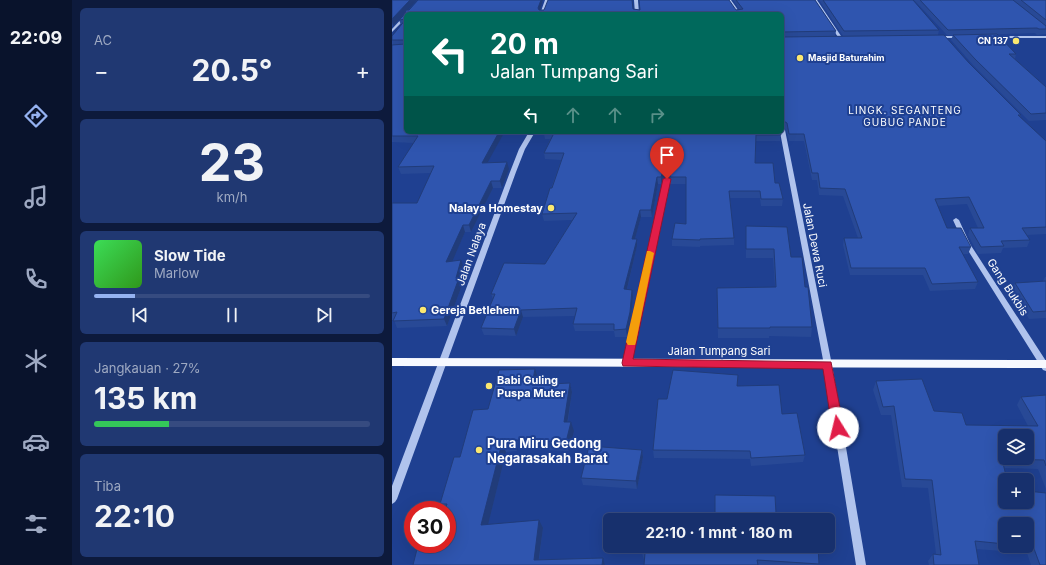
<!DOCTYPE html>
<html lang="id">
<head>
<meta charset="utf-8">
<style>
	:root { --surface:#17306d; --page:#203872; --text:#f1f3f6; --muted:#9ea9c2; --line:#364b80; --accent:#95b2f1 }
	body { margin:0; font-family:Inter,sans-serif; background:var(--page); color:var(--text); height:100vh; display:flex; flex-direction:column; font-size:15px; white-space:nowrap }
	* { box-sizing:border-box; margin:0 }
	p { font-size:13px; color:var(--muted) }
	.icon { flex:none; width:22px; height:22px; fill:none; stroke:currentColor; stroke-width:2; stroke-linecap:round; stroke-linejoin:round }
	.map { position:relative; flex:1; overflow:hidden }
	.side { display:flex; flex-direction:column; gap:8px; padding:8px; background:#0d1a3c; width:320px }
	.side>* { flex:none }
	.guide { position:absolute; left:12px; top:12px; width:380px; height:122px; border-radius:6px; box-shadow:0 4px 16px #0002,0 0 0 1px var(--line); background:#00695c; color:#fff; overflow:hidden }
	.controls { position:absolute; left:606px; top:429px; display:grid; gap:8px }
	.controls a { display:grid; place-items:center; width:36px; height:36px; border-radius:6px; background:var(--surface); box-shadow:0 4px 16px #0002,0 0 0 1px var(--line); font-size:20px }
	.speed { position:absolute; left:12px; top:501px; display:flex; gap:8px; font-size:20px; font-weight:700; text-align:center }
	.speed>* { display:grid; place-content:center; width:52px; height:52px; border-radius:50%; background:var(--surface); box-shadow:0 4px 16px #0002,0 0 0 1px var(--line); line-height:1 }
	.speed .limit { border:6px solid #d22; background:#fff; color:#111 }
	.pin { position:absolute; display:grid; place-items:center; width:34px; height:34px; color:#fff; margin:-41px -17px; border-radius:50% 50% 50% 0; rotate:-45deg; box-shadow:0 0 4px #0007 }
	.pin .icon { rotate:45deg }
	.me { position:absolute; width:44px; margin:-22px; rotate:351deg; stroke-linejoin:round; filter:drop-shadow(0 0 3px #0008) }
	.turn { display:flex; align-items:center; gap:14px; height:84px; padding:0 20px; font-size:18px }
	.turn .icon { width:52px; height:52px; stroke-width:2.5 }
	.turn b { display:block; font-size:28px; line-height:34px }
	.lanes { display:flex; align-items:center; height:38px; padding:0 20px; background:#0003; justify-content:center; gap:20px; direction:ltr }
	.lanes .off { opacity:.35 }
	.big { font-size:30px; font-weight:700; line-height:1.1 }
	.side .card { flex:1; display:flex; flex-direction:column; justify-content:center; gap:6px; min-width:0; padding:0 14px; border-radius:6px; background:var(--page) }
	.side .dial { align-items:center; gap:0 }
	.dial b { font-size:52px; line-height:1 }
	.song { display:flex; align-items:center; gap:12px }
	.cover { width:48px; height:48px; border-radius:6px; background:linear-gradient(135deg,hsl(130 70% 55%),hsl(110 70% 35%)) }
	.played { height:4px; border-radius:2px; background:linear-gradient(90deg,var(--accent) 15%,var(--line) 15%) }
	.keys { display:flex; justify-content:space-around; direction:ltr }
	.heat { display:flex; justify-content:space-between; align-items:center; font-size:22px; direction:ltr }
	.charge { height:6px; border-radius:3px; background:linear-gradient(90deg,#34c759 27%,var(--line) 0) }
	.trip { position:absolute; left:211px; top:513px; width:232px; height:40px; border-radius:6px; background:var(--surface); box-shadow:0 4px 16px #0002,0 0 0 1px var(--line); font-weight:700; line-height:40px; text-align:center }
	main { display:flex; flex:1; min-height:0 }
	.menu { display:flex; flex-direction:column; width:72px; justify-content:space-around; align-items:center; background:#09132c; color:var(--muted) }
	.menu .icon { width:28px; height:28px }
	.menu .selected { color:var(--accent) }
	.menu b { font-size:18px; color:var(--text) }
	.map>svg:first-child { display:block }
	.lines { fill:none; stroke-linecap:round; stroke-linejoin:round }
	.minor { fill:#b0c3ed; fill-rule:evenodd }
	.major { fill:#f7f9ff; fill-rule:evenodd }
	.wall { fill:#284996; fill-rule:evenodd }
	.shaded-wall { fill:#213c7a }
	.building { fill:#2f55af; stroke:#213c7a; fill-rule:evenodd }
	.route { fill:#e11d48; stroke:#92132f }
	.slow { fill:#f59e0b }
	.poi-dot { fill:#fbe870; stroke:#1f4091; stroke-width:1.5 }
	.labels { text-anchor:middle; stroke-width:4; stroke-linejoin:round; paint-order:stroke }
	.far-poi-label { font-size:9px; font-weight:bold; fill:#fff; stroke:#1f4091; text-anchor:end }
	.far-neighbourhood-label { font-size:10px; letter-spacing:1px; fill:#fff; stroke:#1f4091 }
	.poi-label { font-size:11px; font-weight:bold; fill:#fff; stroke:#1f4091; text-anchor:start }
	.street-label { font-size:11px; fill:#fff; stroke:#1f4091 }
	.near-poi-label { font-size:13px; font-weight:bold; fill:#fff; stroke:#1f4091; text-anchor:start }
</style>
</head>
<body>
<main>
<nav class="menu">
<b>22:09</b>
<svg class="icon selected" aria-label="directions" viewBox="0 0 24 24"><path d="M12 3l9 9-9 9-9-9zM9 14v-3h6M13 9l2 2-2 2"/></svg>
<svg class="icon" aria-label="music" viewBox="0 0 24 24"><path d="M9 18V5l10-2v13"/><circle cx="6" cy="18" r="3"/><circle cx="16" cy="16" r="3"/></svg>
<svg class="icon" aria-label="phone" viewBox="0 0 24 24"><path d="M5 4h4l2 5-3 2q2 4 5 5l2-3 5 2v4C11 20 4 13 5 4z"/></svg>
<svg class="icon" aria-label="climate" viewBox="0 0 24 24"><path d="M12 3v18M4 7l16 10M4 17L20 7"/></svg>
<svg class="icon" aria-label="car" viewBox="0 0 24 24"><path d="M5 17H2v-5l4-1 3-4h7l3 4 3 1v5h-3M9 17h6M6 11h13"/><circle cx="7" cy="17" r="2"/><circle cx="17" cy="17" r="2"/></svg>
<svg class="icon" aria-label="filters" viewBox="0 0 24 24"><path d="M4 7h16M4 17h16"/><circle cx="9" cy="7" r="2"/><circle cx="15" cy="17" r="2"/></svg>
</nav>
<section class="side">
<div class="card"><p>AC</p>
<div class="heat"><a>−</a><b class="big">20.5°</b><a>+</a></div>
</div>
<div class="card dial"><b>23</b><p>km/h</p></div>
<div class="card">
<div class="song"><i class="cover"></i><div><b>Slow Tide</b><p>Marlow</p></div></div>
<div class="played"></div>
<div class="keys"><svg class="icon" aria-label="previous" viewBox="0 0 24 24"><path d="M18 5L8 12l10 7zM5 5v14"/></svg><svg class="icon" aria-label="pause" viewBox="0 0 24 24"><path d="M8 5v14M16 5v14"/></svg><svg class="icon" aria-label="next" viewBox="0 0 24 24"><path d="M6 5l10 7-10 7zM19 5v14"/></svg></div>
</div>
<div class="card"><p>Jangkauan · 27%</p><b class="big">135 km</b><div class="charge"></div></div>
<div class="card"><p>Tiba</p><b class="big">22:10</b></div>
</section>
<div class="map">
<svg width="654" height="565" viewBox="0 0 654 565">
	<rect width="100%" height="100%" fill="#1f4091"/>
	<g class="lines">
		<path class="minor" d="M153 0H157L152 14H148Z
			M242 0H246L247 14H243Z
			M335 0H339L349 14H345Z
			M421 0H425L451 39 450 40H448Z
			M13 15H14V18L0 32V29Z
			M544 36H570L572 37 570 38H543L542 37Z
			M599 36H654V38H600L598 37Z
			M390 128 393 130 440 365 474 565H464L432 365 388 132H390Z
			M137 132H143L133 149 124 172 5 499 3 502 0 504V486L118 172 127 149Z
			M275 177 278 179 239 363 238 365 235 366 232 365 231 363 272 179Z
			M564 218 567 220 578 244 654 361V371L651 370 572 244 561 220Z"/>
		<path class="major" d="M0 358 654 360V368L0 366Z"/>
	</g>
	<path class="wall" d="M0 0 16 10 151 0 148 10 241 9 248 10H344L347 9 341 0H423L444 31 443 36H451L427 0H521L547 30 546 35 577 63 629 115 628 118 654 141V234L635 235 638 240 635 247 611 248 609 253 586 254 576 235 578 228H586L575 204 545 206 555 228 579 247 576 254H571L586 282 583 289 538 291 531 275H458L451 245 452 238H466L451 196 427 195 425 180H420L412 141H397L394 130 390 127V14H14V132H136L134 134 112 133 95 162 117 169 110 188H101L79 232H73L60 261 72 268 68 280 70 285 55 326 5 328 2 320H0V203H25L39 173 9 174 6 167 22 143 0 142V36L9 25 7 20 13 14V12L1 26H0Z
		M522 0H621L632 9 621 0H654V34L645 35 643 33 586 35 624 54 623 59 654 87V120L637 121 581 65 559 40 561 35H555Z
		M143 132H388V141H364L363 163 383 183 391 199 390 206H369L368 198H338L342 238V245L308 246V247L280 246V239L294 224V184H278V177L276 176 271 178 269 184H266L260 217H249L243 239H245V246L235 290 241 297 239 319 235 337H223L222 331H183L181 324 183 316 131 317 124 336 92 335 89 328 101 299 99 294 153 264 180 220 152 221 150 214 169 160 153 159 152 153 158 139H153L152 134H143Z
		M354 226 399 257 413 287 420 327 419 337 377 336V338H326L325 288 383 287 381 258H354Z
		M653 277H654V318L637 319 620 290 623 283 651 281Z
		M146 378 145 384 178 383 180 392 176 422 182 431 177 451 126 449 125 451 114 452 96 524 151 528 147 560 211 558 213 565H21L42 548 55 510H51L48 504 68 457 96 409Z
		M530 379 542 411 570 413 574 425 636 426 625 405 629 397 654 395V489L646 469 612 468 615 480H613V502H635V491L654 493V565H639L635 553 584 549 587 565H537L536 561 541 554H544L536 488 510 487 499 415H489L481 390 484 381ZM613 436H635V458H613ZM613 524H635V546H613Z
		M345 386 390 414 413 455 411 462 359 466 358 459 262 458 261 450 275 399Z
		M250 450 251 457 245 489 191 485 189 478Z
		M250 553 427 564V565H252L253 561 252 560Z"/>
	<path class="shaded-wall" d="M18 0H25L1 26 0 22V19Z
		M149 0H151L147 14 146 8Z
		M107 132H112V133L92 169 90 163Z
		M115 162 117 169 110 188 108 181Z
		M275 169 276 176 271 178 269 184V177L271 171Z
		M265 177 266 184 260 217 259 210Z
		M99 181 101 188 79 232 77 225Z
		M248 210 249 217 241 246 240 239Z
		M71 225 73 232 57 269 54 262Z
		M245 239V246L233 297 232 289Z
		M69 260 72 268 68 280 70 285 55 326 52 319Z
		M240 290 241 297 239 319 235 337 234 329Z
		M129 310 131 317 124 336 122 329Z
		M143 369 146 378 143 394 140 385Z
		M178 383 180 392 174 431 172 422Z
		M179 422 182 431 177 451 174 442Z
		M122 440 126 449 125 451 122 442Z
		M110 443 114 452 94 533 89 525Z
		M250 450 251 457 245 489 244 481Z
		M147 520 151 528 146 565 142 560Z
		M211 558 213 565H210Z"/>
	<path class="building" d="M0 0H18L0 19Z
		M26 0H149L146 8 147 10H152L156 0H240L241 9 248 10 247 0H337L344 10 351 9 344 0H423L444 31 390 32V14H14V19L7 20 13 14 14 10H17Z
		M431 0H521L547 30 452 31Z
		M528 0H621L654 26V29H647L645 28 556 30Z
		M629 0H654V20Z
		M14 19V132H107L90 163 115 162 108 181H99L77 225H71L54 262 69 260 64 278H67L52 319 1 321 5 312 0 313V203H25L42 166 6 167 26 136H0V45L13 44 12 40H0V36Z
		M605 34 624 54H617L654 87V113L639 114 583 59 561 35Z
		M390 35V37L552 35 577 63 629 115H626L654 141V227L630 228 638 240 609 241 612 246 589 247 578 228H592L577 197 543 199 555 228H569L579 247H567L586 282 540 284 533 268H459L452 238H470L453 189 428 188 426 173H420L412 134H397L395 123 390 120V121Z
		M152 132H388L389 135H364L363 163H381L383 183H387L391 199H369L368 191H337L342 238 308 239V240L280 239 283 223 294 224V177H278L279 172 275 169 271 171 269 177H265L259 210H248L240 239H245L232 289 240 290 238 312 234 329 222 330V324H181L185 308 129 310 122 329 89 328 103 294H99L112 263 153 264 185 213 150 214 158 188H160L172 153H152L162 133Z
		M354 226 395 227 399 257H410L413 287H416L420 327H378V328H326L325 288 384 287 382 249H354Z
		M654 281V311L641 312 623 283Z
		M143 369 140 385 178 383 172 422H179L174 442 122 440V442L110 443 89 525 147 520 142 560 211 558 210 565H21L25 549 42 548 44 544H55V510H53L55 504H48L62 457H68L81 410 96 409 107 370Z
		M281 370 346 375 345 386 387 385 390 414 405 413 413 455 359 458 358 451 261 450 266 399H275Z
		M530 379 542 411 570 413 574 425 646 426 629 397 654 395V466L652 460 610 459 615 480H613V502H635V491L654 493V565H648L641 546 635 545V524H613V544L583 541 587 565H542L541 554 549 555 540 480 513 479 502 406 491 407 484 381ZM613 436H635V458H613Z
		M197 446 250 450 244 481 189 478Z
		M323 495 383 496 384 513 424 514V520H256L257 513 323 517Z
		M251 546H426L427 564 365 560 366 565H252L253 553H250Z"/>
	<path class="route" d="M275 177 279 179 241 359 439 362 452 428 450 431 446 433 442 431 440 428 431 369 231 366 230 363 271 179Z"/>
	<path class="slow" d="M255 251H258L262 253 244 342 243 345H236L234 342Z"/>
	<g class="poi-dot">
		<circle cx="624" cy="41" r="4"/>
		<circle cx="408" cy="58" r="4"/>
		<circle cx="159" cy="208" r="4"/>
		<circle cx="31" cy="310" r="4"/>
		<circle cx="97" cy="386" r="4"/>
		<circle cx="87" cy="450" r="4"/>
	</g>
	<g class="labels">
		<g class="far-poi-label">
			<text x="616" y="44">CN 137</text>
			<text x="416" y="61" text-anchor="start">Masjid Baturahim</text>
		</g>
		<g class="far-neighbourhood-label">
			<text x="513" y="114">LINGK. SEGANTENG<tspan x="513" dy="12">GUBUG PANDE</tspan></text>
		</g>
		<g class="poi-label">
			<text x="151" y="212" text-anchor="end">Nalaya Homestay</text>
			<text x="39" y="314">Gereja Betlehem</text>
			<text x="105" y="384">Babi Guling<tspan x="105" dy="13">Puspa Muter</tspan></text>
		</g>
		<g class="street-label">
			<text transform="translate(423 245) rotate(79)" y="4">Jalan Dewa Ruci</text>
			<text transform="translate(79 254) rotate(-70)" y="4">Jalan Nalaya</text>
			<text transform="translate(616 287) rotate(57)" y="4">Gang Bukbis</text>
			<text x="327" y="355">Jalan Tumpang Sari</text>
		</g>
		<g class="near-poi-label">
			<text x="95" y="448">Pura Miru Gedong<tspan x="95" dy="15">Negarasakah Barat</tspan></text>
		</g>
	</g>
</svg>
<div class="controls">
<a><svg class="icon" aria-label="layers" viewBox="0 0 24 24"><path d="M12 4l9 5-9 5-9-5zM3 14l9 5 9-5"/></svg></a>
<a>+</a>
<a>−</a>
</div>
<div class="speed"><div class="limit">30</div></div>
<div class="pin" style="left:275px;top:179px;background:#d93025"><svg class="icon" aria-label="arrive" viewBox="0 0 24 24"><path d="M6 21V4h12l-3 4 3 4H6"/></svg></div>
<svg class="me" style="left:446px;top:428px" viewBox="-20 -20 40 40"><circle r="19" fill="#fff"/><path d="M0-13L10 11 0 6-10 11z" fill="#e11d48"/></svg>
<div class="trip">22:10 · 1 mnt · 180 m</div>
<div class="guide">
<div class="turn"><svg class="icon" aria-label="left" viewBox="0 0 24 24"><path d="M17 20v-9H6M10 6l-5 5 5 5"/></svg><div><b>20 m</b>Jalan Tumpang Sari</div></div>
<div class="lanes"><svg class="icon" aria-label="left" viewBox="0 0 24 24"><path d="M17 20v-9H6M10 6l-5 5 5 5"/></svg><svg class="icon off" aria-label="ahead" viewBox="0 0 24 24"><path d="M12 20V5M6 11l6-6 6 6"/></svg><svg class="icon off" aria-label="ahead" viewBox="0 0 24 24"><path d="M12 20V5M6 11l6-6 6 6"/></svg><svg class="icon off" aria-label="right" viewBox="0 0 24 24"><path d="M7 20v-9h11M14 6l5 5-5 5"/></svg></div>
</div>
</div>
</main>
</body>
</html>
